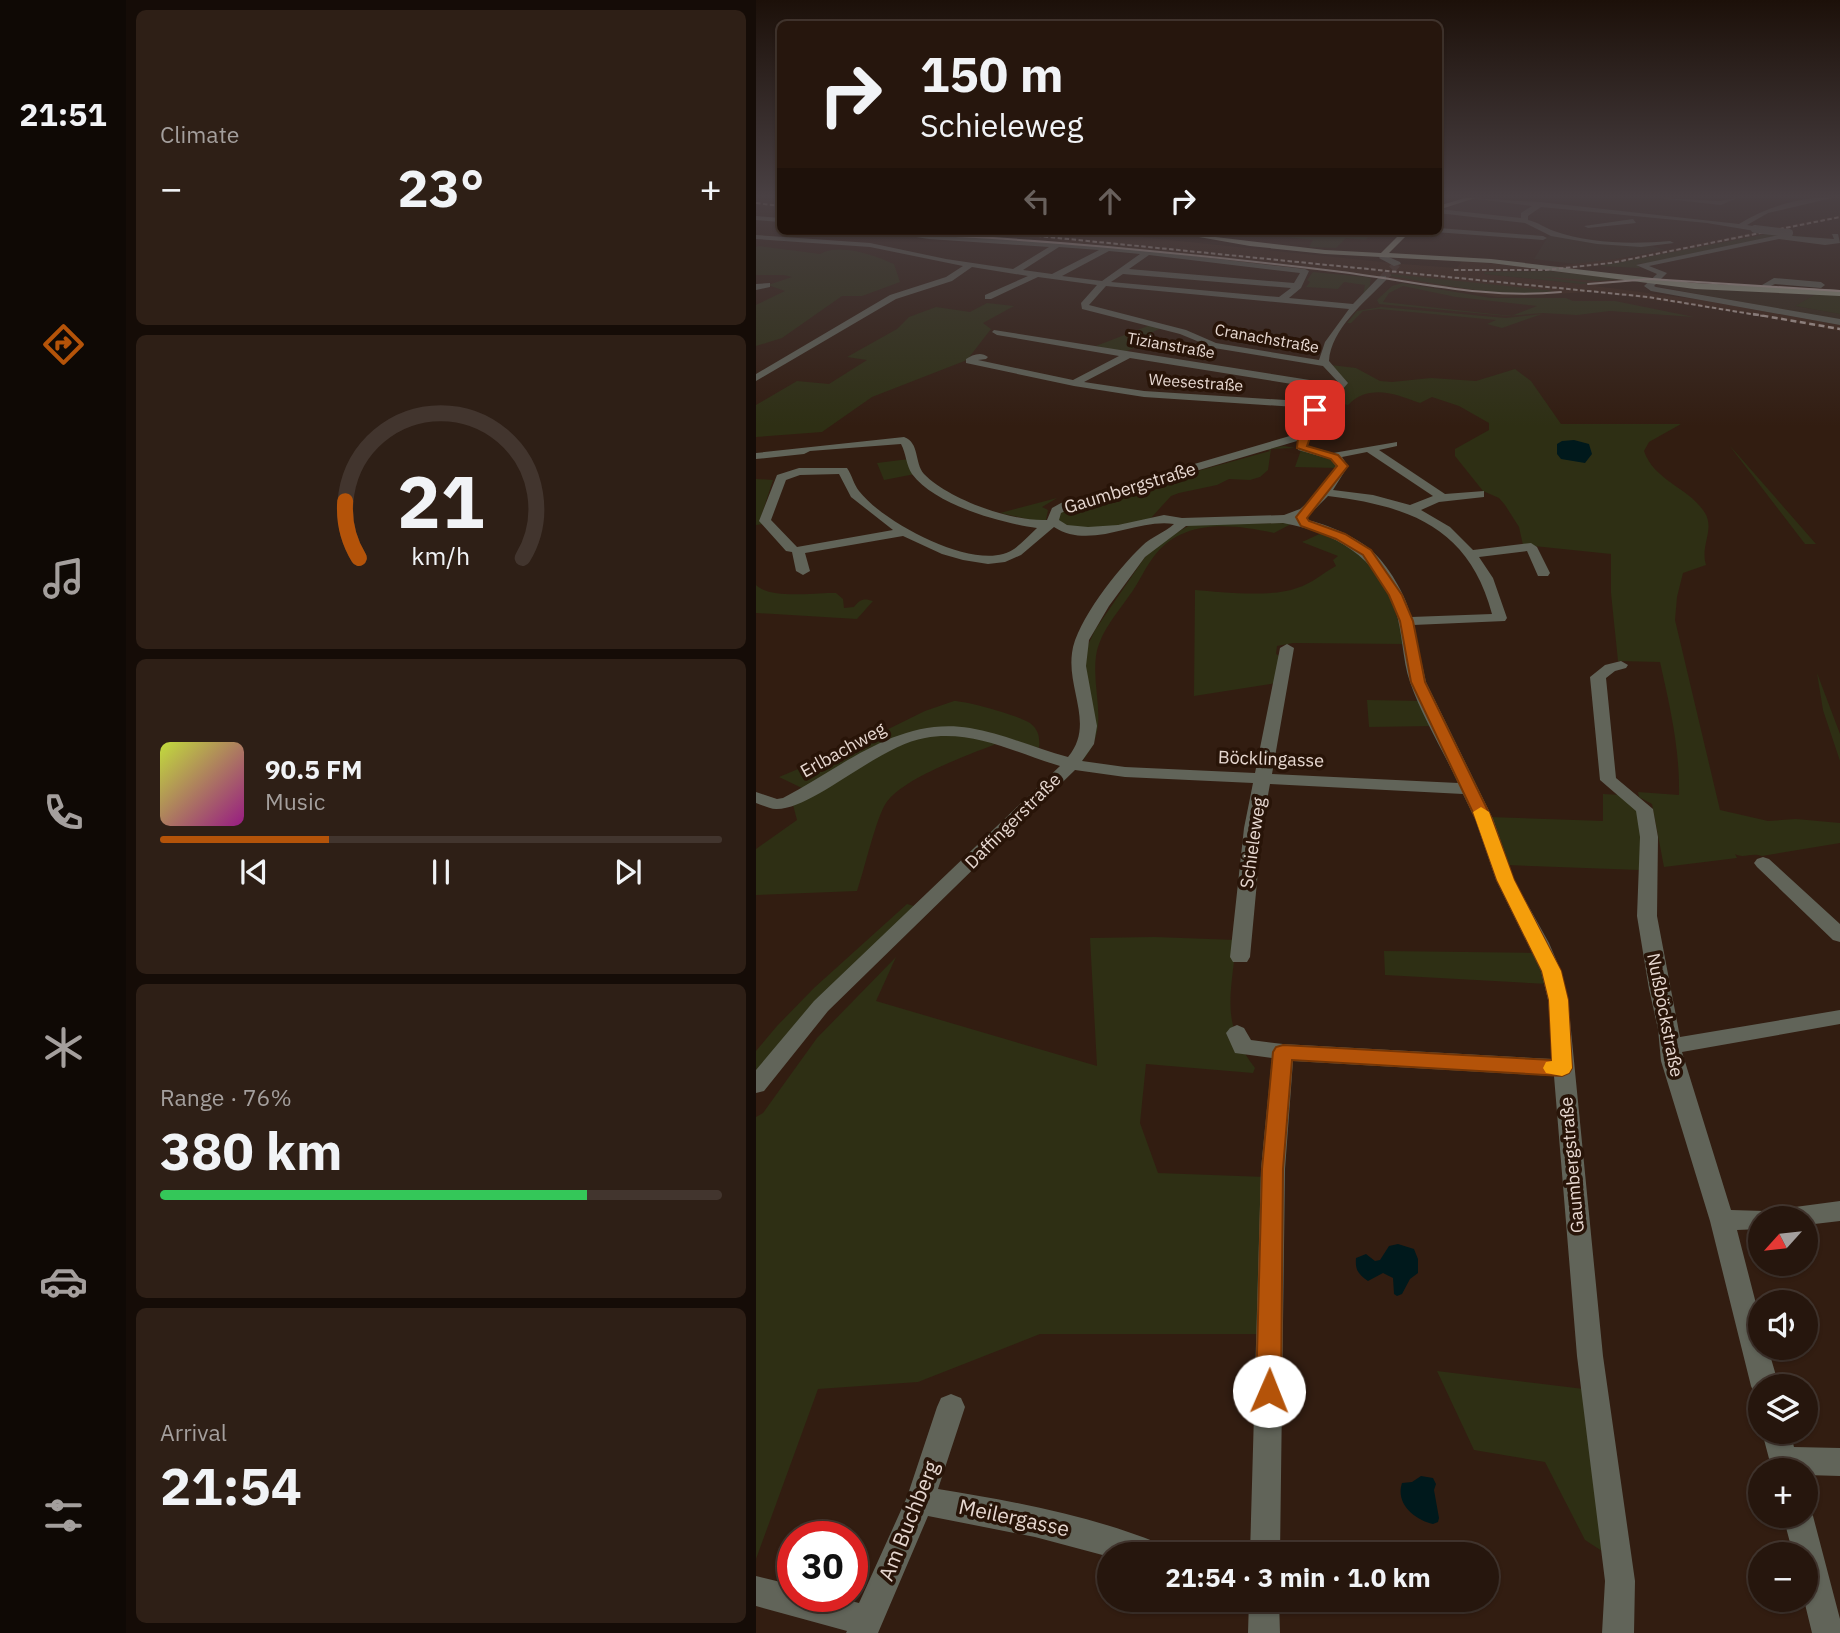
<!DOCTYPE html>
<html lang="en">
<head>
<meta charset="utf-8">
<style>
	:root { --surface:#26160d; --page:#2e1f16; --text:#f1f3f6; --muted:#a49f9d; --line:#42352e; --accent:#b45309 }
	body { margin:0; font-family:"IBM Plex Sans",sans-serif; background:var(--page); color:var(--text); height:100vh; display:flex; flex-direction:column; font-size:26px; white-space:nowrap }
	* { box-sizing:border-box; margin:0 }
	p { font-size:23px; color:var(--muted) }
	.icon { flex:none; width:38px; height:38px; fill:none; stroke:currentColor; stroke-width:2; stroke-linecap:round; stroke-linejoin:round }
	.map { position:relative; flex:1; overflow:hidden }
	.sheet { display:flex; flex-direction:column; gap:10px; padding:10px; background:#150c07; width:630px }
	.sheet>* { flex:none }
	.top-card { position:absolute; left:21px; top:21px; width:665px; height:214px; border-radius:10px; box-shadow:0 2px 5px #0004,0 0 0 2px var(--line); background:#26160d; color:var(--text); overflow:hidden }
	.needle { width:46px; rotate:243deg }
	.controls { position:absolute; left:992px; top:1206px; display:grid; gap:14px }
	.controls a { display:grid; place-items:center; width:70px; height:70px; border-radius:50%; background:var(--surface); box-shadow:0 2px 5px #0004,0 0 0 2px var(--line); font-size:35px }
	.speed { position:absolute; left:21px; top:1521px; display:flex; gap:14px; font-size:35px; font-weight:700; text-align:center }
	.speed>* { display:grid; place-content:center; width:91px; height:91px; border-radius:50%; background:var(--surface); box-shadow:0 2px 5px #0004,0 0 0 2px var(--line); line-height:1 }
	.speed .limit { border:10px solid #d22; background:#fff; color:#111 }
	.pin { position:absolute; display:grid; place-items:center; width:60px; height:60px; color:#fff; margin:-30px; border-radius:14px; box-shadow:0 4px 10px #0006 }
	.me { position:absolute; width:77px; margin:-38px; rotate:1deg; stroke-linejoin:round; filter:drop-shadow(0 0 5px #0008) }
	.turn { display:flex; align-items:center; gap:24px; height:147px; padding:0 28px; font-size:32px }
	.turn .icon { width:91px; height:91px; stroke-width:2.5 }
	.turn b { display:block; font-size:49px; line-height:60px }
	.lanes { display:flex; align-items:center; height:66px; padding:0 28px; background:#0003; justify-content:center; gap:35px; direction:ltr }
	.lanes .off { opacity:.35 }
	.big { font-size:52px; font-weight:700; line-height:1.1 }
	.sheet .widget { flex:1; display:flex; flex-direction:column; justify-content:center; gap:10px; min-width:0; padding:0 24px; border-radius:10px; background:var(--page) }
	.sheet .dial { align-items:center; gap:0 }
	.dial svg { height:182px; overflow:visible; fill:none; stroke:var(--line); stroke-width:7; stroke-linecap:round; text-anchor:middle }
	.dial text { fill:var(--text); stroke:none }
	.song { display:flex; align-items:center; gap:21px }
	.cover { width:84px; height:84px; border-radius:10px; background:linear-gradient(135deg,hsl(70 70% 55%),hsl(310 70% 35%)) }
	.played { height:7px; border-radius:4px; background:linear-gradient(90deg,var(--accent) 30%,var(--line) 30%) }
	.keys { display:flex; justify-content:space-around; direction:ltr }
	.heat { display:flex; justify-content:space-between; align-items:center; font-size:38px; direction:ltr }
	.charge { height:10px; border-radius:5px; background:linear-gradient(90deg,#34c759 76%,var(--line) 0) }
	.trip { position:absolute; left:341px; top:1542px; width:402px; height:70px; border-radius:35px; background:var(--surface); box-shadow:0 2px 5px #0004,0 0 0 2px var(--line); font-weight:700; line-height:70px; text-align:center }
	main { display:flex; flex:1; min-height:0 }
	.dock { display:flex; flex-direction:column; width:126px; justify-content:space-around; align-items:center; background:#0f0905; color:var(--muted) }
	.dock .icon { width:49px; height:49px }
	.dock .active { color:var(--accent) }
	.dock b { font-size:32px; color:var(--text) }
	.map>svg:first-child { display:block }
	.commercial { fill:#332819 }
	.built { fill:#3e2415; fill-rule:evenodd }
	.education { fill:#37251e }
	.green { fill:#2e2f14; fill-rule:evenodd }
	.water { fill:#00191c }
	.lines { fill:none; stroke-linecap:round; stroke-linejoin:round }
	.minor-tunnel { stroke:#4d392e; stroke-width:8; stroke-dasharray:8 4.5; stroke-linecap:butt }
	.minor { fill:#616459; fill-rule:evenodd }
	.major { fill:#9fa58f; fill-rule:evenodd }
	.tram { stroke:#c0b0a8; stroke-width:2 }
	.rail-far1 { stroke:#c0b0a8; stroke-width:2; stroke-dasharray:4.5 2.5; stroke-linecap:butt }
	.rail { stroke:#c0b0a8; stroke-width:2.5; stroke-dasharray:6 3.5; stroke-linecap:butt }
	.minor-bridge { stroke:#616459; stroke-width:8 }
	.route { fill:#b45309; stroke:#753606; stroke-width:2 }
	.slow { fill:#f59e0b }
	.labels { text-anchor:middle; stroke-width:7; stroke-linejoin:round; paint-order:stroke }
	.far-street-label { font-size:16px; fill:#e7d8d1; stroke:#281408 }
	.street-label { font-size:18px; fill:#e7d8d1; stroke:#281408 }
	.near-street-label { font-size:21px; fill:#e7d8d1; stroke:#281408 }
</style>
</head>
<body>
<main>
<nav class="dock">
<b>21:51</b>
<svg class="icon active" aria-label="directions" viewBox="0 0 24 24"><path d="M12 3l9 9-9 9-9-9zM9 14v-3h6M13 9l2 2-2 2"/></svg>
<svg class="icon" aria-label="music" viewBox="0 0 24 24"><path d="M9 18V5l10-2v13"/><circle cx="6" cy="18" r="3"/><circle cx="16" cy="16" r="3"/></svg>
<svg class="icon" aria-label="phone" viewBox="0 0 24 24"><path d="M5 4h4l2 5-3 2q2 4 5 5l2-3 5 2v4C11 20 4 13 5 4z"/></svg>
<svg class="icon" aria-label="climate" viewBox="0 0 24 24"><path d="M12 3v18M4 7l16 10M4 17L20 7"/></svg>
<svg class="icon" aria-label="car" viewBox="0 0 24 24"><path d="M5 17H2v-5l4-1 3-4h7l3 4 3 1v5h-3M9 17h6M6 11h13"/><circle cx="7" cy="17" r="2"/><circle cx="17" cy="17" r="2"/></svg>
<svg class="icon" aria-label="filters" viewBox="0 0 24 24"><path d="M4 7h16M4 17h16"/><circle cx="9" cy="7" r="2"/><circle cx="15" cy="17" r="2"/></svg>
</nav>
<section class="sheet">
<div class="widget"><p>Climate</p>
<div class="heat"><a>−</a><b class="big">23°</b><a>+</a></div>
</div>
<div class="widget dial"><svg viewBox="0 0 100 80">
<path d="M14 69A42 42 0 1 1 86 69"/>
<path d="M14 69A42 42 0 0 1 8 44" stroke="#b45309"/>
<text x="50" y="56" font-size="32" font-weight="700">21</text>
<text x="50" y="72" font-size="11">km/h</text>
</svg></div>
<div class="widget">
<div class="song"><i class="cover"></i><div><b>90.5 FM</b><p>Music</p></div></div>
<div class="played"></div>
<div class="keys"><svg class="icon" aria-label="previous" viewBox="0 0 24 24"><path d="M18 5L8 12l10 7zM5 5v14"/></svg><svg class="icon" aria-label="pause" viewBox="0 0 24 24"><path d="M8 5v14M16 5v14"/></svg><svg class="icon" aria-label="next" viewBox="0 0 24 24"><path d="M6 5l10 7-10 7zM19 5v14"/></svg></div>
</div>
<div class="widget"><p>Range · 76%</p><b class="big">380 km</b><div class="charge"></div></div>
<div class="widget"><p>Arrival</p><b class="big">21:54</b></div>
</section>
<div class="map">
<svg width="1084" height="1633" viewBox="0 0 1084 1633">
	<rect width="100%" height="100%" fill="#321d11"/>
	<path class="commercial" d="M793 235 846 243 896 246 909 250 827 265 778 259Z
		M908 284 1060 294 1040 306 1084 314V320L899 286Z"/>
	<path class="built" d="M1084 215V218L876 261 816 269 730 272 729 274 825 284 778 277 780 274 842 281 866 279 878 281 839 286 945 300 1084 325V331L1002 315 872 296 835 292 742 297 615 276 301 244 305 241 208 231H326L646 264 701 268 706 261 785 268 876 257ZM618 273 685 281 796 291 764 293 729 292Z"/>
	<path class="education" d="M718 199 775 204 779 206 765 215V219L684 210Z"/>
	<path class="green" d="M478 231H619L609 240 590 238 580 248 553 247 557 240Z
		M1016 233 1078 240 1021 236 901 261 903 262 881 264 884 268 844 266Z
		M3 246 64 254C83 243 118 255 138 264L144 282 106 296H86L26 338 0 346V305L29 291 12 285 36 277 28 275H0V247Z
		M793 271 866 279 842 281 778 276 835 283 825 284 728 274 729 272Z
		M557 272 609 277 615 278 613 290 607 295 609 285 588 282 582 289 550 287 554 282 551 280Z
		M635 274 799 291C743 299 688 284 633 276Z
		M646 283 735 298H810L817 301H859L938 317 854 311 821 315 787 313 751 316 623 304 621 300 636 286ZM647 286 700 297 781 306 755 316 627 302 633 293Z
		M1060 294 1084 295V314L1039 306Z
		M231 303 258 306 227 323 235 329 211 360 116 397 66 432 0 437V405L41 381 73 384 111 360 91 357 141 329 153 317 180 307 214 312Z
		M625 307 750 318 786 314 746 328 731 324 740 320 623 309 607 311 595 323H591L601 311Z
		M397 324 407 327 395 333V340L369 352 340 346Z
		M575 365 600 368 624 381 636 382 675 378 720 381 759 369 775 381 805 424H925L893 442 888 451C898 481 934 488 949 513 959 530 944 545 950 565L927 573 921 597 919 620 964 810 1012 821 1040 819 1084 823V843L1006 856C996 852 988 859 979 854L981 858 908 867 896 804 883 797 882 792 923 795C924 749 914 707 904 662L862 661 855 593V554L767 545 763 527 749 505 743 498 727 491 699 456V449L733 430V423L703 406 676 397 664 403C640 394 613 383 592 405L569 401 586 386Z
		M973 445 983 456 1060 544H1049Z
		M528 446 539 448 515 449 512 470 504 477 494 480 473 479 461 485 423 493 415 496 394 519 360 528 314 527 301 520V515L308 508 514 451 511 449Z
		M545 450 578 460 581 468 539 467Z
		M153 459 159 474 128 480 121 463Z
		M0 479 17 480 5 517 7 524 0 525Z
		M301 498 286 507 292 510 290 520 285 522 244 513Z
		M537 523 518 533C478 524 428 518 399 555 389 567 383 583 373 596 360 615 344 632 340 656 335 694 356 730 325 762L338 741 340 732 329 667 331 647 339 630 389 557 409 539 436 524Z
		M568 532C577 537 590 541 598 547 629 572 639 608 649 644L537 643 521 646 520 654 525 657 521 683 438 696 439 590C465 592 514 598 541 588 555 584 567 573 580 566L577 560 582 556 546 542Z
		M0 585C15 600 60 592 80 593L87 599 88 608 98 607C104 599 108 598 117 601L101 619 0 613Z
		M1061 673 1084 734V761L1067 710Z
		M611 700 666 701 678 726 613 727Z
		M198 701C211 701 264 716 274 723 283 730 284 738 283 748L232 732 172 730 48 789 23 777 104 743 169 711Z
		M188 734 245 742C215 754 148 777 130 803 120 818 108 871 101 891L0 895V849L41 820 37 805 148 741Z
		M847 794 865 795 881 805 886 821 884 870 751 865 734 817 847 821Z
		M151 904 158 906 58 1004 0 1076V1051L21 1026 58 988Z
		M399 937 480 940C476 995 463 1021 499 1068L497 1073 390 1064 384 1123 402 1173 510 1177 506 1334H284L162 1382 62 1389 0 1559V1117L7 1113 61 1038 140 957 120 1001 341 1066 334 938Z
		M628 951 780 953 792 984 629 975Z
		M681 1371 828 1389 849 1553 829 1540 789 1462 718 1450Z"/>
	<path class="water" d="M818 440 833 444 836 454 829 463 805 459 801 454V444L806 441Z
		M642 1244 658 1249 662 1259V1273L654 1279 646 1294 641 1296 638 1294 637 1278 627 1273 612 1281C602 1274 599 1270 600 1258L610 1254 619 1261 624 1260 633 1246Z
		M665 1476 677 1478 680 1484 678 1490 683 1518 682 1522 677 1524C659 1520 639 1504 646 1483L656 1482Z"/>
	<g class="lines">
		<path class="minor-tunnel" d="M627 278 641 264"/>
		<path class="minor" d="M714 198 784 202 983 224C1009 208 1044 196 1076 198L1012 213 991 225 1002 227 999 231 951 223 785 207 772 216V220C782 222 789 228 798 231 834 244 877 244 914 241L918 243 885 247 841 244 795 236 769 223 682 213V209L765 218V213L776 206Z
			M902 198 964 201 981 198 965 205Z
			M0 216 24 218V222L0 220Z
			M877 219 880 223 832 228 828 226Z
			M682 228 787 236 791 238 787 240 679 232Z
			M122 231 352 246 549 269 553 271 545 288 533 298 597 304 624 276H630V280C609 302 575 329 573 361L592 383C575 403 555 414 552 446L577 453 641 442V446L623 450 689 494 728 491V497L683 502 665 510 694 527 717 550 775 543 781 547 794 573 792 576H782L771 551 723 557 737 578 751 618 749 621 657 625 670 682 737 819 758 880 793 943 805 971 812 1000 847 1356 879 1581 878 1633H846L849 1581 821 1356 798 1076 537 1061 529 1169 524 1554H494L505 1169 516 1058 479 1053 470 1033 474 1028 481 1025 488 1028 495 1040 527 1044 797 1059 792 1000 785 971 740 880 719 819 707 794 514 784 506 828 494 957 491 962H477L474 957 488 828 497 783 369 777 319 770 72 1011 8 1091 0 1093V1070L58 1001 304 766C260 753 216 729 169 738 121 746 57 810 20 809 14 809 6 805 0 803V792L21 799 27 798C87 767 142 716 214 728 248 734 279 748 312 757 339 725 311 690 316 653 320 621 363 568 386 546 395 537 408 533 418 524 380 518 335 551 298 527L265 555 249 562 232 564 207 560 186 554 147 536 49 553 54 571 47 575 40 571 36 552 30 551 3 521 21 475 43 468H91C96 475 98 485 103 491 127 522 208 565 247 554 260 551 271 537 281 528 245 523 179 505 156 474 150 465 150 453 145 444L54 451 48 454 0 459V453L148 437C164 443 158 462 168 474 192 499 256 522 291 520L296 508 305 503 544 433 555 408 388 397 318 386 210 363V359C216 355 225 351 232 357L230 359 222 360 317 380 363 356 241 335 236 332 238 330 579 384 582 382 567 366 458 348 424 334 326 309 325 303 341 285 282 277 235 299H229V295L272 276 216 267 196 281 140 299 0 381V374L134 295 190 277 207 266 114 247 0 239V235L114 243 190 259 257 269 293 247 173 239ZM303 247 343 250 296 274 267 270ZM353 251 384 254 346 281 306 276ZM393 255 544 273 538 283 373 269ZM367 274 535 288 523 297 355 282ZM350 286 593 309 569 342 563 360 460 343 430 330 333 305ZM374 358 573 390 560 402 388 391 328 382ZM541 441 542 450 574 459 580 466 559 496 544 509 528 515 426 518 408 515 362 525 332 527 311 525 303 520 305 513 318 507ZM611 452 677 496 654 505 617 495 577 490 592 466 586 457ZM83 474 95 497 137 530 41 547 15 520 30 480 44 475ZM572 496C653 506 713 527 736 614L655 617C650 595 632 565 615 550 598 535 567 523 544 518L560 508ZM527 523C579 532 621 557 639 609 647 632 646 659 654 682 666 717 687 750 702 783L516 774 538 648 531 644 524 648 499 773 369 767 326 761 338 744 341 726 330 666 333 640 353 606 389 557 430 526Z
			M1076 234H1082L1084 243 1069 245 1023 239 893 266 911 273 898 286 900 287 1084 319V325L895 291 888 286 901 274 880 265 1023 235 1078 239Z
			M626 254 644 262 645 264 638 266 623 258Z
			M1018 278 1065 282 1069 285 1065 288 1019 284 1010 288 1006 285Z
			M14 283V287L0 290V284Z
			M865 661 872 665 870 668 859 671 850 678 860 778 897 809 902 837 901 916 924 1037 1084 1010V1024L926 1052 975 1210 1009 1211 1084 1201V1221L1050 1225V1218H1004V1229L981 1230 1004 1319V1348H1012L1023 1386H1004V1397L999 1395 995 1386 954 1221 905 1061 902 1029 893 989 881 916 884 837 880 811 844 780 834 677 849 665Z
			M1007 857 1013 859 1084 924V942L1077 940 1001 867 998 863 1001 859Z
			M195 1394 205 1398 209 1407 182 1489C255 1501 333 1515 402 1543L406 1554H354V1557L279 1537 172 1516 122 1633H90L91 1631 0 1606V1576L37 1585V1596H76L103 1603 151 1497 181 1407 185 1398Z
			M1006 1432H1034L1038 1447 1084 1448V1476L1050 1475V1470H1016Z
			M1050 1505 1057 1516 1084 1619V1633H1056L1048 1600 1050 1554H1037L1027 1516H1050Z
			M493 1600H523L524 1633H492Z"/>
		<path class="major" d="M709 198H719L682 210V206Z
			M409 231 569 250 625 253 647 231H655L633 253 735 259 939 283 1084 290V296L939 289 735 263 569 254 494 246Z"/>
		<path class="tram" d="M180 235C313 241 445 255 578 271 654 280 728 300 805 292
			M832 284 894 279 1084 291"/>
		<path class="rail-far1" d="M0 203 24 206
			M232 231 892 297 1007 316
			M698 270H790L855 263 1084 217"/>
		<path class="rail" d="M997 314 1084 329"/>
		<path class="minor-bridge" d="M999 229 1033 233"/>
	</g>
	<linearGradient id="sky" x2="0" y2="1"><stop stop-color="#1c1009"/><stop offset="0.46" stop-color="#494043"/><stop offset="1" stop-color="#494043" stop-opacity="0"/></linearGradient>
	<rect width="1084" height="426" fill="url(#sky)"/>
	<path class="route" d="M556 407 564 410 551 446 582 455 592 466 551 518 553 521 589 534 615 550 646 595 657 621 669 682 736 819 758 880 805 971 812 1000 816 1068 813 1073 806 1076 536 1060 527 1169 525 1391 521 1399 513 1402 504 1399 500 1391 506 1169 517 1052 520 1047 527 1045 796 1060 793 1000 786 971 741 880 720 819 655 682 644 621 633 595 607 555 580 539 545 526 540 517 581 466 575 459 541 448 542 438Z"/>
	<path class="slow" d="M725 807 733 812 758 880 805 971 812 1000 816 1068 813 1073 806 1076 790 1073 787 1068 790 1062 796 1061 793 1000 786 971 741 880 717 812Z"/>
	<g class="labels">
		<g class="far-street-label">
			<text transform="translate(511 338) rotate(10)" y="6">Cranachstraße</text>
			<text transform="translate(415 345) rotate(10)" y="6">Tizianstraße</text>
			<text transform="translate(440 382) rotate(4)" y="6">Weesestraße</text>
		</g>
		<g class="street-label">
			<text transform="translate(374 488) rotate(-17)" y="6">Gaumbergstraße</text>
			<text transform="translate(87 750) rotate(-29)" y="6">Erlbachweg</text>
			<text transform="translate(515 759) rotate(2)" y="6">Böcklingasse</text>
			<text transform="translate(257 821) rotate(-45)" y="6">Daffingerstraße</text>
			<text transform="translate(497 843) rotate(-82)" y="6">Schieleweg</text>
			<text transform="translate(909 1015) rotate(79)" y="6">Nußböckstraße</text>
			<text transform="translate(816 1165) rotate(-95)" y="6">Gaumbergstraße</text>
		</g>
		<g class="near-street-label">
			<text transform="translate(258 1518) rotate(12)" y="7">Meilergasse</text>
			<text transform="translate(153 1521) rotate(-68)" y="7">Am Buchberg</text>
		</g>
	</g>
</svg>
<div class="controls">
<a><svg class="needle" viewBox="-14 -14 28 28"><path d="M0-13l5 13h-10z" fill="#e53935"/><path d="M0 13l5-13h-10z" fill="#a49f9d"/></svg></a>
<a><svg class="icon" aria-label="sound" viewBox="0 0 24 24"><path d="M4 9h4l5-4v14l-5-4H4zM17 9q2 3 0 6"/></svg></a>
<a><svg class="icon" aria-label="layers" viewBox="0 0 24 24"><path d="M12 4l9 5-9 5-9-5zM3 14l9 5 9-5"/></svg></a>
<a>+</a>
<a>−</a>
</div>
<div class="speed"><div class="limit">30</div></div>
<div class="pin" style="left:559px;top:410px;background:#d93025"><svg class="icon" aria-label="arrive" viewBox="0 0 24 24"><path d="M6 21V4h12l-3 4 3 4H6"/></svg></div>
<svg class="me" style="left:513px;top:1391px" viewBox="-20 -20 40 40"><circle r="19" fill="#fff"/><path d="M0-13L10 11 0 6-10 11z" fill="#b45309"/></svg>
<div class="trip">21:54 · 3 min · 1.0 km</div>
<div class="top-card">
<div class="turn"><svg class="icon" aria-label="right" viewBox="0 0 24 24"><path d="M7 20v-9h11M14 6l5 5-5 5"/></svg><div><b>150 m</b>Schieleweg</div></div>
<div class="lanes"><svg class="icon off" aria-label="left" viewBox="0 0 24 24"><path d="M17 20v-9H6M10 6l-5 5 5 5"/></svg><svg class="icon off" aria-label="ahead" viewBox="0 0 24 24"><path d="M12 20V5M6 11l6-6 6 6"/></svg><svg class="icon" aria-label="right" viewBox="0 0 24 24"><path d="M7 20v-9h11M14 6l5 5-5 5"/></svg></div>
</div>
</div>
</main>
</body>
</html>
